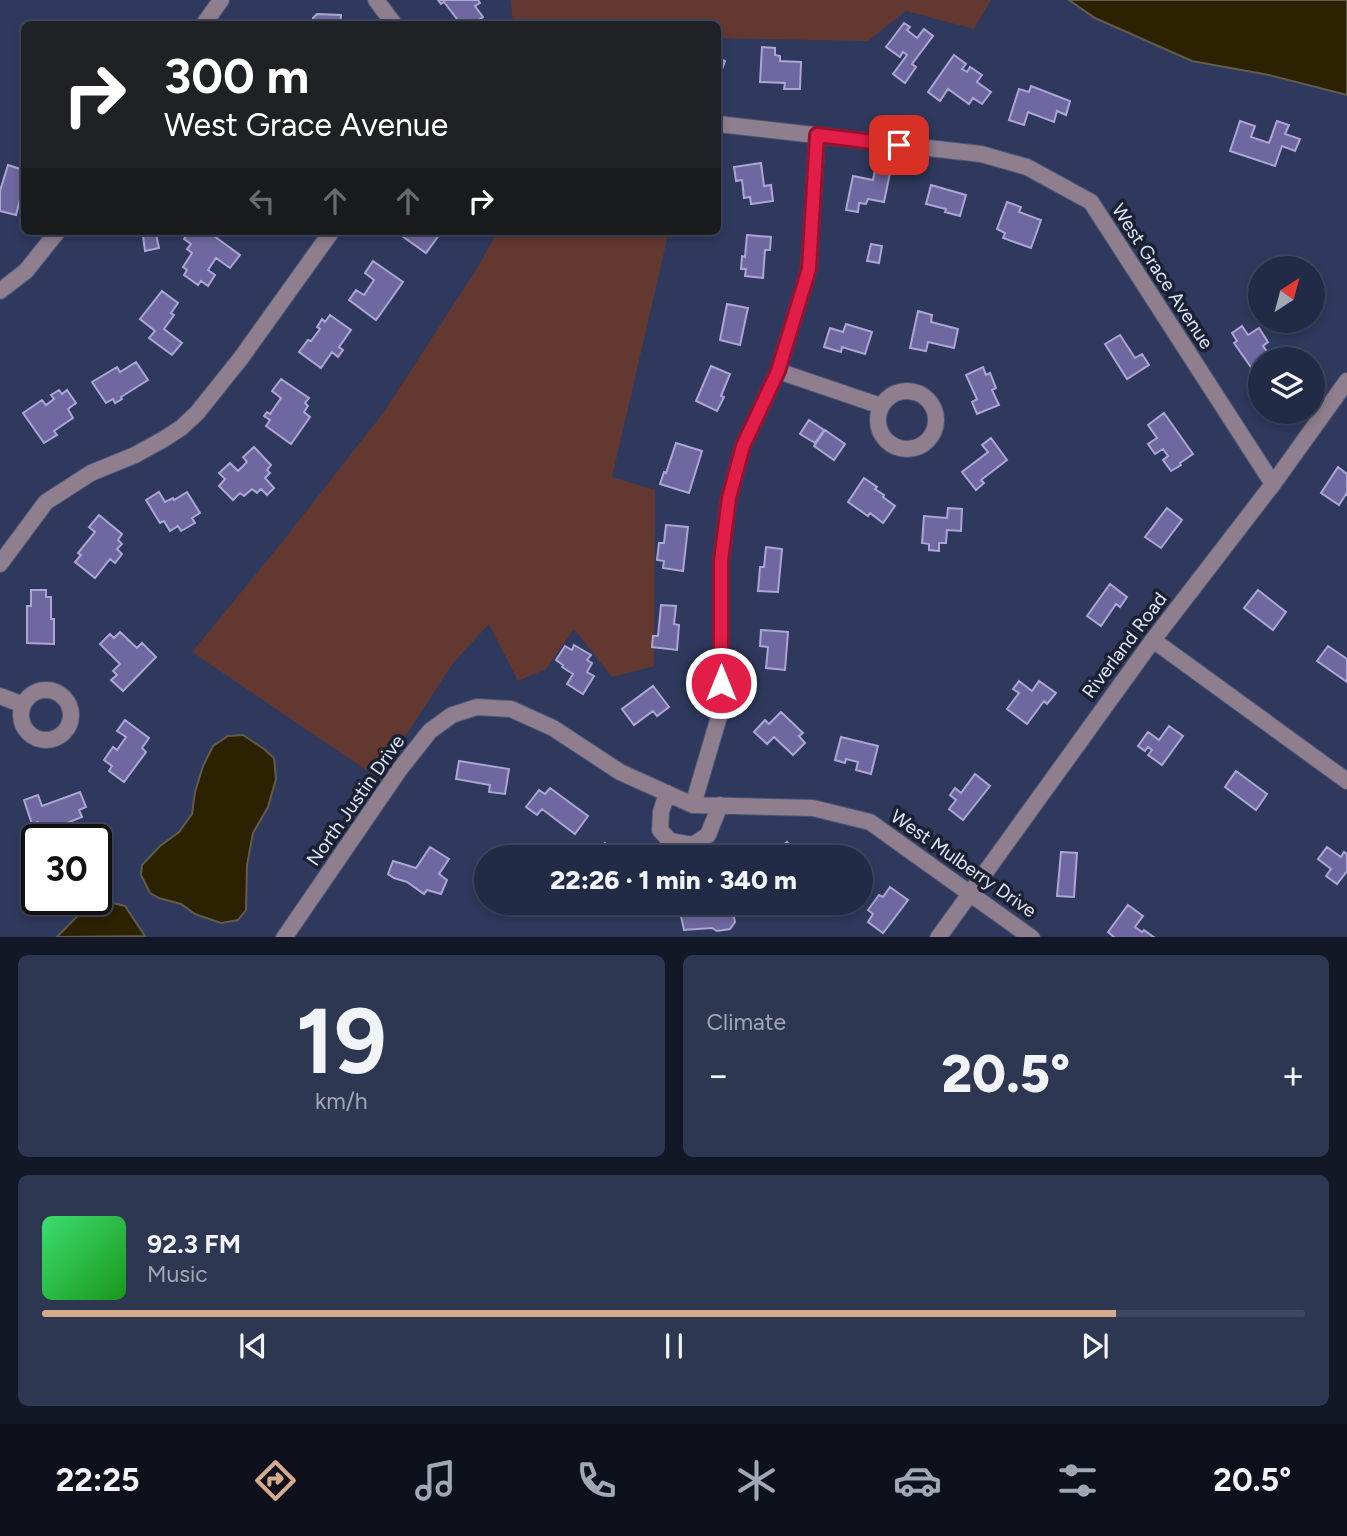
<!DOCTYPE html>
<html lang="en">
<head>
<meta charset="utf-8">
<style>
	:root { --surface:#222b46; --page:#2e3751; --text:#f1f3f6; --muted:#a2a7b3; --line:#3f475f; --accent:#d6ab8b }
	body { margin:0; font-family:Figtree,sans-serif; background:var(--page); color:var(--text); height:100vh; display:flex; flex-direction:column; font-size:26px; white-space:nowrap }
	* { box-sizing:border-box; margin:0 }
	p { font-size:23px; color:var(--muted) }
	.icon { flex:none; width:38px; height:38px; fill:none; stroke:currentColor; stroke-width:2; stroke-linecap:round; stroke-linejoin:round }
	.map { position:relative; height:937px; overflow:hidden }
	.details { display:flex; flex-direction:column; gap:18px; padding:18px; background:#131826; flex:1 }
	.details>* { flex:none }
	.guide { position:absolute; left:21px; top:21px; width:700px; height:214px; border-radius:10px; box-shadow:0 4px 10px #0003,0 0 0 2px var(--line); background:#202124; color:#fff; overflow:hidden }
	.needle { width:46px; rotate:36deg }
	.buttons { position:absolute; left:1248px; top:256px; display:grid; gap:14px }
	.buttons a { display:grid; place-items:center; width:77px; height:77px; border-radius:50%; background:var(--surface); box-shadow:0 4px 10px #0003,0 0 0 2px var(--line); font-size:35px }
	.speed { position:absolute; left:21px; top:824px; display:flex; gap:14px; font-size:35px; font-weight:700; text-align:center }
	.speed>* { display:grid; place-content:center; width:91px; height:91px; border-radius:50%; background:var(--surface); box-shadow:0 4px 10px #0003,0 0 0 2px var(--line); line-height:1 }
	.speed .limit { border:4px solid #111; border-radius:10px; background:#fff; color:#111 }
	.pin { position:absolute; display:grid; place-items:center; width:60px; height:60px; color:#fff; margin:-30px; border-radius:14px; box-shadow:0 4px 10px #0006 }
	.me { position:absolute; width:77px; margin:-38px; rotate:0deg; stroke-linejoin:round; filter:drop-shadow(0 0 5px #0008) }
	.turn { display:flex; align-items:center; gap:24px; height:147px; padding:0 28px; font-size:32px }
	.turn .icon { width:91px; height:91px; stroke-width:2.5 }
	.turn b { display:block; font-size:49px; line-height:60px }
	.lanes { display:flex; align-items:center; height:66px; padding:0 28px; background:#0003; justify-content:center; gap:35px; direction:ltr }
	.lanes .off { opacity:.35 }
	.big { font-size:52px; font-weight:800; line-height:1.1 }
	.details .widget { flex:1; display:flex; flex-direction:column; justify-content:center; gap:10px; min-width:0; padding:0 24px; border-radius:10px; background:var(--page) }
	.details .dial { align-items:center; gap:0 }
	.dial b { font-size:91px; line-height:1 }
	.song { display:flex; align-items:center; gap:21px }
	.cover { width:84px; height:84px; border-radius:10px; background:linear-gradient(135deg,hsl(140 70% 55%),hsl(120 70% 35%)) }
	.played { height:7px; border-radius:4px; background:linear-gradient(90deg,var(--accent) 85%,var(--line) 85%) }
	.keys { display:flex; justify-content:space-around; direction:ltr }
	.heat { display:flex; justify-content:space-between; align-items:center; font-size:38px; direction:ltr }
	.details .tiles { flex:1; display:grid; gap:18px; grid-template-columns:1fr 1fr }
	.widget:last-child { grid-column:span 2 }
	.trip { position:absolute; left:474px; top:845px; width:399px; height:70px; border-radius:35px; background:var(--surface); box-shadow:0 4px 10px #0003,0 0 0 2px var(--line); font-weight:800; line-height:70px; text-align:center }
	.dock { display:flex; height:112px; justify-content:space-around; align-items:center; background:#0e111c; color:var(--muted) }
	.dock .icon { width:49px; height:49px }
	.dock .selected { color:var(--accent) }
	.dock b { font-size:32px; color:var(--text) }
	.map>svg:first-child { display:block }
	.green { fill:#633831 }
	.water { fill:#2c2100; stroke:#615c4c; stroke-width:2 }
	.building { fill:#6f679f; stroke:#aba6d3; stroke-width:2 }
	.lines { fill:none; stroke-linecap:round; stroke-linejoin:round }
	.minor-casing { stroke:#4a5576; stroke-width:18 }
	.minor { stroke:#8f7e8d; stroke-width:16 }
	.route-casing { stroke:#92132f; stroke-width:18 }
	.route { stroke:#e11d48; stroke-width:12 }
	.labels { text-anchor:middle; stroke-width:7; stroke-linejoin:round; paint-order:stroke }
	.street-label { font-size:19px; fill:#dde5fc; stroke:#1c2132 }
</style>
</head>
<body>
<div class="map">
<svg width="1347" height="938" viewBox="0 0 1347 938">
	<rect width="100%" height="100%" fill="#2e395d"/>
	<path class="green" d="M511 0H991L974 29 906 11 868 41 718 38V24H513Z
		M498 231H669L612 477 655 490 654 666 612 677 574 629 546 669 518 681 489 624 453 663 378 778 192 652 279 546 384 412 476 270Z"/>
	<path class="water" d="M1069 0H1347V95L1269 75 1192 61 1095 18Z
		M243 735 264 749 274 758 276 779 268 807 253 833 247 865 246 910 238 920 221 923 195 914 181 904 159 898 150 893 141 875 142 865 160 846 179 832 192 814 195 792 203 766 213 746 228 736Z
		M96 899 125 906 145 936 57 937 93 900Z"/>
	<path class="building" d="M438 0H478L480 3 475 6 483 17 473 24H458L460 23 444 2 441 4Z
		M317 14 341 15 340 24H310L313 23V18Z
		M904 23 910 27 907 30 917 38 924 29 933 36 912 64 916 67 905 83 893 74 907 55 903 52 900 57 886 47Z
		M762 47 775 48V55L780 56V61L801 62 800 89H784L785 83 760 82Z
		M954 55 966 64 962 69 967 72 970 67 982 75 977 82 991 92 982 104 973 98 969 104 948 89 940 101 928 92Z
		M718 58 725 61 718 80Z
		M1031 86 1070 101 1066 115 1057 111 1054 122 1028 112 1024 125 1009 120 1019 89 1029 92Z
		M1240 121 1255 126 1251 137 1269 143 1277 121 1289 125 1285 134 1300 139 1295 151 1282 146 1275 166 1230 151Z
		M761 163 764 186 771 185 773 201 751 204 750 197 744 198 742 180 736 181 734 167Z
		M8 165 24 170V184L16 215 0 211V191Z
		M875 170 890 173 884 202 868 199 866 204 859 203 858 212 846 210 853 176 873 180Z
		M931 185 966 195 960 216 945 212 946 209 926 204Z
		M1007 202 1021 207 1019 212 1041 220 1031 248 1003 238 1005 233 997 229Z
		M189 231 198 233 199 231H207L240 255 230 268 216 258 208 270 215 275 208 286 201 281 198 285 184 275 187 270 183 267 192 253 187 249 191 244 184 239Z
		M395 231H442L426 253Z
		M156 234 159 248 145 251 143 236Z
		M747 235 771 237 770 250H765L763 278 745 276 746 269H741L742 256 745 257Z
		M871 244 882 246 879 263 867 261Z
		M373 261 403 282 376 320 349 300 356 290 364 295 374 280 365 273Z
		M162 291 178 303 171 313 174 315 164 329 182 343 172 355 149 338 155 331 140 319Z
		M727 304 748 308 740 345 720 340Z
		M918 311 932 315 931 322 958 329 954 348 928 342 926 351 910 348Z
		M330 315 351 330 339 347 343 350 338 357 332 352 321 368 299 352 308 340 311 341 320 329 317 327 322 319 325 322Z
		M846 324 872 332 865 354 842 347 841 352 824 347 830 328 843 332Z
		M1242 326 1248 335 1259 328 1268 342 1263 346 1273 359H1260V380L1234 343 1237 341 1232 333Z
		M1120 335 1135 358 1142 354 1149 365 1127 379 1105 344Z
		M136 362 148 380 121 397 122 399 115 403 113 399 106 403 92 382 117 367 120 372Z
		M711 366 730 374 721 396 724 397 717 411 696 401Z
		M983 367 986 375 990 373 996 388 992 390 999 405 977 414 972 402 977 399 966 375Z
		M281 379 309 398 305 403 308 406 304 412 310 417 291 444 266 426 270 420 264 416 267 412 270 414 281 398 272 391Z
		M59 390 62 394 67 390 76 403 68 409 73 418 54 431 57 435 44 443 23 413 42 400 46 405 54 399 51 395Z
		M1164 413 1193 454 1180 463 1181 465 1171 471 1163 460 1168 456 1163 449 1155 454 1148 444 1157 438 1148 425Z
		M809 420 824 430 815 443 800 434Z
		M825 430 845 444 834 460 814 446Z
		M991 438 1007 460 981 480 984 483 976 490 962 472 988 452 982 445Z
		M676 443 702 451 689 493 660 484 664 472 666 473Z
		M254 447 271 465 267 470 270 473 265 478 274 488 267 495 261 489 257 493 252 489 244 496 240 493 233 500 219 486 225 479 219 473 230 463 238 471 247 462 243 457Z
		M1338 467 1347 474V495L1346 494 1339 505 1321 493Z
		M864 478 877 487 875 489 884 495 883 497 895 506 883 523 870 513 868 516 848 502Z
		M159 492 165 502 173 498 174 500 187 492 200 513 192 518 195 523 181 531 178 526 170 531 164 521 160 523 146 500Z
		M948 508 962 509 961 531 947 530 946 543H939V551L929 550V544L922 543 924 516 947 518Z
		M1167 508 1182 520 1161 548 1145 537Z
		M99 515 122 534 118 540 122 544 117 549 122 554 115 563 110 559 95 578 75 562 81 555 78 553 95 532 89 527Z
		M666 525 688 527 683 571 663 568 664 561 657 560 659 543H664Z
		M766 547 782 549 778 592 758 591 760 567H764Z
		M1110 584 1127 597 1120 607 1116 604 1101 626 1087 616Z
		M31 590H46V597H51V619H54V644L27 643V606H31Z
		M1258 590 1286 612 1273 630 1244 608Z
		M661 605 676 606 674 624 679 625 677 650 652 647 653 636H658Z
		M761 630 788 632 785 670 766 668 768 647 760 646Z
		M120 632 137 648 142 643 156 657 123 691 111 680 117 675 113 671 120 664 100 644 110 634 114 638Z
		M574 645 591 655 587 660 592 663 587 672 594 676 583 694 567 684 573 674 562 667 563 665 556 660 565 646 572 650Z
		M1328 646 1347 659V682L1317 661Z
		M1019 681 1032 691 1039 681 1056 693 1047 704 1044 701 1027 724 1007 709 1019 693 1013 689Z
		M653 686 669 707 657 716 653 711 634 725 622 709Z
		M781 712 803 733 799 736 805 743 793 755 774 737 767 744 754 732 765 720 769 724Z
		M125 720 149 738 142 748 146 752 124 782 109 771 112 766 104 760 113 747 117 750 126 737 117 731Z
		M1169 726 1183 736 1162 765 1148 755 1152 750 1148 747 1145 751 1138 746 1148 732 1159 740Z
		M841 737 878 746 871 774 856 770 858 762 846 759 845 763 835 760Z
		M459 761 509 769 505 794 489 792 490 785 456 779Z
		M1236 771 1267 794 1256 810 1225 787Z
		M975 774 990 786 963 820 949 809 956 800 950 795 955 788 961 793Z
		M550 788 588 816 575 834 542 809 537 815 526 807 539 790 545 794Z
		M80 792 86 807 79 810 82 817 64 824 66 830 56 833 54 825 41 830 38 822 32 824 24 800 38 795 42 806Z
		M787 842 801 857V858H775L780 853 777 851Z
		M605 843 612 848 613 846 629 858H594Z
		M430 847 449 859 439 874 447 880 441 894 427 890 424 894 407 882 394 878 388 874 393 861 416 868Z
		M1327 847 1341 857 1344 852 1347 854V871L1337 884 1326 876 1331 869 1318 859Z
		M1061 852 1077 853 1074 897 1057 896Z
		M890 887 908 900 883 933 868 922 873 914 868 910 879 895 883 897Z
		M678 903H699L702 905 713 903H726L728 913 734 917 735 922 730 929 717 931 712 928 684 930Z
		M1128 905 1143 916 1135 927 1142 932 1144 930 1155 938H1115L1108 932Z"/>
	<g class="lines">
		<g class="minor-casing">
			<path id="minor" d="M376 0 394 24
				M204 24 221 0
				M718 124 981 154 1027 167 1091 202 1273 484
				M0 291 26 271 58 231
				M778 371 881 406
				M878 420a29 29 0 1 1 58 0a29 29 0 1 1-58 0Z
				M0 564 46 502 91 473 135 455 164 439 181 428 197 413 241 358 332 231
				M1153 640 1347 781
				M21 715a25 25 0 1 1 50 0a25 25 0 1 1-50 0Z
				M0 696 23 705
				M667 793 661 812 660 830 670 841 693 845 708 835 720 805
				M693 805 721 710V561L729 498 743 446 778 371 809 269 817 135
				M284 938 400 769 430 731 452 715 477 707 511 709 553 728 620 772 693 805 813 808 870 822 1032 938
				M938 938 1153 640 1273 484 1347 381"/>
		</g>
		<use href="#minor" class="minor"/>
	</g>
	<g class="lines">
		<g class="route-casing">
			<path id="route" d="M721 683V561L729 498 743 446 778 371 809 269 817 135 899 145"/>
		</g>
		<use href="#route" class="route"/>
	</g>
	<g class="labels">
		<g class="street-label">
			<text transform="translate(1163 276) rotate(57)" y="7">West Grace Avenue</text>
			<text transform="translate(1124 645) rotate(-53)" y="7">Riverland Road</text>
			<text transform="translate(355 800) rotate(-55)" y="7">North Justin Drive</text>
			<text transform="translate(964 863) rotate(35)" y="7">West Mulberry Drive</text>
		</g>
	</g>
</svg>
<div class="buttons">
<a><svg class="needle" viewBox="-14 -14 28 28"><path d="M0-13l5 13h-10z" fill="#e53935"/><path d="M0 13l5-13h-10z" fill="#a2a7b3"/></svg></a>
<a><svg class="icon" aria-label="layers" viewBox="0 0 24 24"><path d="M12 4l9 5-9 5-9-5zM3 14l9 5 9-5"/></svg></a>
</div>
<div class="speed"><div class="limit">30</div></div>
<div class="pin" style="left:899px;top:145px;background:#d93025"><svg class="icon" aria-label="arrive" viewBox="0 0 24 24"><path d="M6 21V4h12l-3 4 3 4H6"/></svg></div>
<svg class="me" style="left:721px;top:683px" viewBox="-20 -20 40 40"><circle r="17" fill="#e11d48" stroke="#fff" stroke-width="3"/><path d="M0-11L8 9 0 5-8 9z" fill="#fff"/></svg>
<div class="trip">22:26 · 1 min · 340 m</div>
<div class="guide">
<div class="turn"><svg class="icon" aria-label="right" viewBox="0 0 24 24"><path d="M7 20v-9h11M14 6l5 5-5 5"/></svg><div><b>300 m</b>West Grace Avenue</div></div>
<div class="lanes"><svg class="icon off" aria-label="left" viewBox="0 0 24 24"><path d="M17 20v-9H6M10 6l-5 5 5 5"/></svg><svg class="icon off" aria-label="ahead" viewBox="0 0 24 24"><path d="M12 20V5M6 11l6-6 6 6"/></svg><svg class="icon off" aria-label="ahead" viewBox="0 0 24 24"><path d="M12 20V5M6 11l6-6 6 6"/></svg><svg class="icon" aria-label="right" viewBox="0 0 24 24"><path d="M7 20v-9h11M14 6l5 5-5 5"/></svg></div>
</div>
</div>
<section class="details">
<div class="tiles">
<div class="widget dial"><b>19</b><p>km/h</p></div>
<div class="widget"><p>Climate</p>
<div class="heat"><a>−</a><b class="big">20.5°</b><a>+</a></div>
</div>
<div class="widget">
<div class="song"><i class="cover"></i><div><b>92.3 FM</b><p>Music</p></div></div>
<div class="played"></div>
<div class="keys"><svg class="icon" aria-label="previous" viewBox="0 0 24 24"><path d="M18 5L8 12l10 7zM5 5v14"/></svg><svg class="icon" aria-label="pause" viewBox="0 0 24 24"><path d="M8 5v14M16 5v14"/></svg><svg class="icon" aria-label="next" viewBox="0 0 24 24"><path d="M6 5l10 7-10 7zM19 5v14"/></svg></div>
</div>
</div>
</section>
<nav class="dock">
<b>22:25</b>
<svg class="icon selected" aria-label="directions" viewBox="0 0 24 24"><path d="M12 3l9 9-9 9-9-9zM9 14v-3h6M13 9l2 2-2 2"/></svg>
<svg class="icon" aria-label="music" viewBox="0 0 24 24"><path d="M9 18V5l10-2v13"/><circle cx="6" cy="18" r="3"/><circle cx="16" cy="16" r="3"/></svg>
<svg class="icon" aria-label="phone" viewBox="0 0 24 24"><path d="M5 4h4l2 5-3 2q2 4 5 5l2-3 5 2v4C11 20 4 13 5 4z"/></svg>
<svg class="icon" aria-label="climate" viewBox="0 0 24 24"><path d="M12 3v18M4 7l16 10M4 17L20 7"/></svg>
<svg class="icon" aria-label="car" viewBox="0 0 24 24"><path d="M5 17H2v-5l4-1 3-4h7l3 4 3 1v5h-3M9 17h6M6 11h13"/><circle cx="7" cy="17" r="2"/><circle cx="17" cy="17" r="2"/></svg>
<svg class="icon" aria-label="filters" viewBox="0 0 24 24"><path d="M4 7h16M4 17h16"/><circle cx="9" cy="7" r="2"/><circle cx="15" cy="17" r="2"/></svg>
<b>20.5°</b>
</nav>
</body>
</html>
